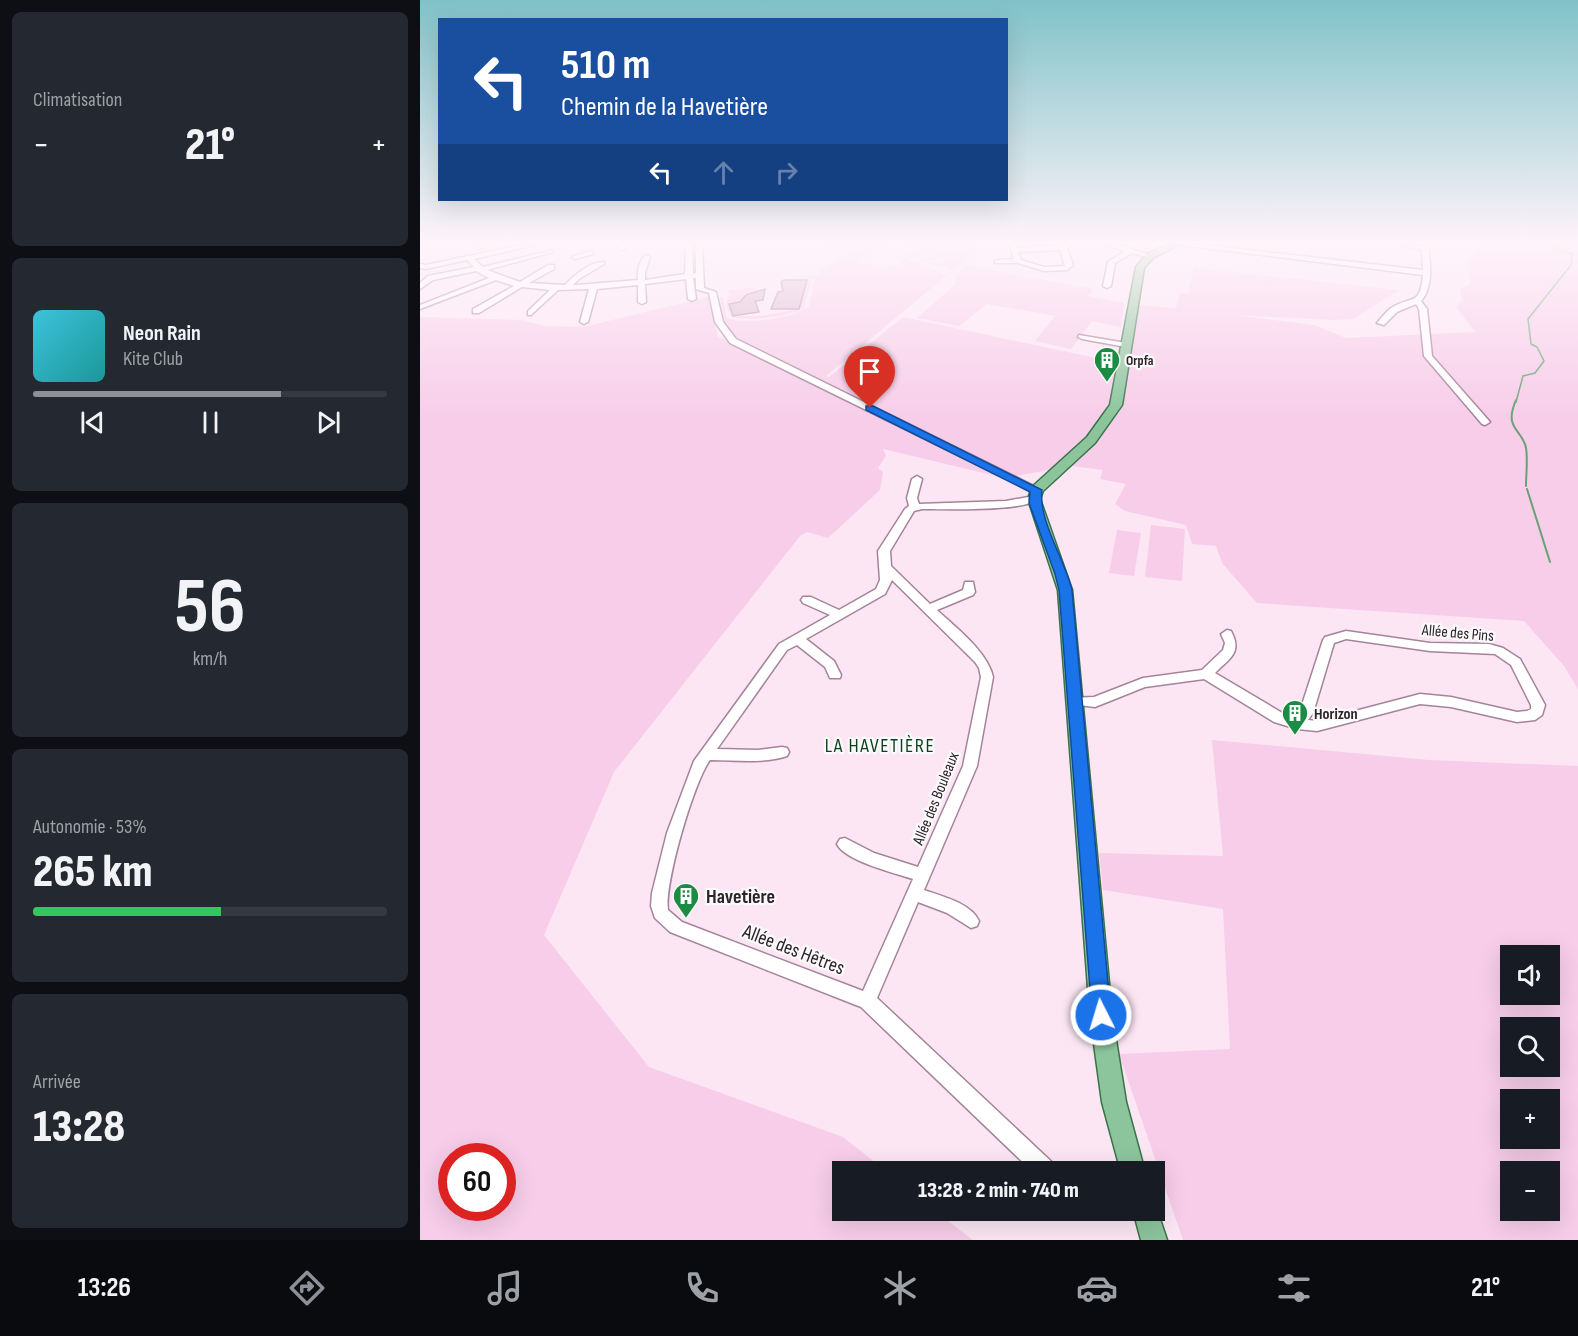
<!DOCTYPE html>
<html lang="fr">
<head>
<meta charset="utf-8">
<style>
	:root { --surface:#171b24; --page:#242831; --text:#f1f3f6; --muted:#9ea1a6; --line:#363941; --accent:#8c9099 }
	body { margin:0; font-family:"Sofia Sans Condensed",sans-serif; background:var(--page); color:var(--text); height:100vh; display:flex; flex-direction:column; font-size:22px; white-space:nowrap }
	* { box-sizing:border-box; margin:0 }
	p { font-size:20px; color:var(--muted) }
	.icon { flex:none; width:33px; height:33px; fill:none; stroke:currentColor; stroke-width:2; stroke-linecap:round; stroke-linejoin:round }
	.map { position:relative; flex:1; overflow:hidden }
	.side { display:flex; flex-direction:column; gap:12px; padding:12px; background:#0d0f14; width:420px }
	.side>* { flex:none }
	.guide { position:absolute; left:18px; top:18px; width:570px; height:183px; border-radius:0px; box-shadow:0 6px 24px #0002; background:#1a4fa0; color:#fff; overflow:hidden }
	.buttons { position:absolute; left:1080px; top:945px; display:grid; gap:12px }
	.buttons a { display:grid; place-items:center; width:60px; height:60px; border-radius:0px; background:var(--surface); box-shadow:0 6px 24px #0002; font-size:30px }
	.speed { position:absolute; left:18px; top:1143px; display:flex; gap:12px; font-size:30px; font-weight:700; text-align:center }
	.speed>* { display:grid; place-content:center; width:78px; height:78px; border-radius:50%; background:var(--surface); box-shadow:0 6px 24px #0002; line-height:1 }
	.speed .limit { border:9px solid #d22; background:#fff; color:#111 }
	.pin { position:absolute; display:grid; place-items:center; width:51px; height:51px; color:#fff; margin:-62px -26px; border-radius:50% 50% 50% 0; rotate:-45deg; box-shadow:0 0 6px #0007 }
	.pin .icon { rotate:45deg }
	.me { position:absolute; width:66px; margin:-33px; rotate:355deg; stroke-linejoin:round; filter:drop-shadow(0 0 4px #0008) }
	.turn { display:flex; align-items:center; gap:21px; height:126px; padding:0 24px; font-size:27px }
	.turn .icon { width:78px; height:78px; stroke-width:2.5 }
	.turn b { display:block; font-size:42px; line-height:51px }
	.lanes { display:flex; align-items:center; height:57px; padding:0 24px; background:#0003; justify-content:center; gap:30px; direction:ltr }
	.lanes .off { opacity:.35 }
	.big { font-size:45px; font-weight:800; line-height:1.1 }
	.side .tile { flex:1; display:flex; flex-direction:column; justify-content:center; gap:9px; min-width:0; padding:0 21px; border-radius:9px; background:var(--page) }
	.side .dial { align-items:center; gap:0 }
	.dial b { font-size:78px; line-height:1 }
	.song { display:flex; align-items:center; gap:18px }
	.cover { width:72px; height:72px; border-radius:9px; background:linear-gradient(135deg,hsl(190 70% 55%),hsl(180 70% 35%)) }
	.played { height:6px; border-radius:3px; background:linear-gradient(90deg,var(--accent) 70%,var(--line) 70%) }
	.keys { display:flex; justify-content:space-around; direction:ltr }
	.heat { display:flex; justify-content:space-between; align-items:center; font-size:33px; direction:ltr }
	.charge { height:9px; border-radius:4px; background:linear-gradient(90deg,#34c759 53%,var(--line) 0) }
	.trip { position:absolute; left:412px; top:1161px; width:333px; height:60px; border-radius:0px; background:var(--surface); box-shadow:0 6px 24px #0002; font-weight:800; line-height:60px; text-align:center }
	.dock { display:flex; height:96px; justify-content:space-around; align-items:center; background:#090b0e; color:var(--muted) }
	.dock .icon { width:42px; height:42px }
	.dock .on { color:var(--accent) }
	.dock b { font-size:27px; color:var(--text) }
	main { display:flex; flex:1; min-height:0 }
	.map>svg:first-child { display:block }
	.green { fill:#f7cde9; fill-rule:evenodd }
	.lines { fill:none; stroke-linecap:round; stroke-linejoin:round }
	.stream-far1 { stroke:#6ba077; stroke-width:1.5 }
	.stream { stroke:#6ba077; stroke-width:2 }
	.building { fill:#d9b6cd; stroke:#a9899e; stroke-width:1.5 }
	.minor-casing { stroke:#a5849a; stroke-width:3 }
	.major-casing { stroke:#39734a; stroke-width:3 }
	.minor { fill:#fff; fill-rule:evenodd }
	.major { fill:#8cc59c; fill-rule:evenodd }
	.route { fill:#1a73e8; stroke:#114b97; stroke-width:1.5 }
	.labels { text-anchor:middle; stroke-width:4.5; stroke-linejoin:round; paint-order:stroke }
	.far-poi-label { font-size:14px; font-weight:bold; fill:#2f222b; stroke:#fafafa; text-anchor:start }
	.street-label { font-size:16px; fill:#2f222b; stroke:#fafafa }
	.poi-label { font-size:16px; font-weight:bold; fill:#2f222b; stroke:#fafafa; text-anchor:start }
	.quarter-label { font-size:20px; letter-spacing:1.5px; fill:#0b3f1d; stroke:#fafafa }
	.near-poi-label { font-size:20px; font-weight:bold; fill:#2f222b; stroke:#fafafa; text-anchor:start }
	.near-street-label { font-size:20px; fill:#2f222b; stroke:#fafafa }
</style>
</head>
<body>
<main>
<section class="side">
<div class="tile"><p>Climatisation</p>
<div class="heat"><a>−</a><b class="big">21°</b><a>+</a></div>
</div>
<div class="tile">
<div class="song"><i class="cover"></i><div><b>Neon Rain</b><p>Kite Club</p></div></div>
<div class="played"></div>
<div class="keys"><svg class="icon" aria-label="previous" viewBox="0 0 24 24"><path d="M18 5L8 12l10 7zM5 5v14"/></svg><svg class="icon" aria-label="pause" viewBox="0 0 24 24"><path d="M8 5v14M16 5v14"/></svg><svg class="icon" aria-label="next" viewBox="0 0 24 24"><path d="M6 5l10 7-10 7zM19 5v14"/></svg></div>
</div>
<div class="tile dial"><b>56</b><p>km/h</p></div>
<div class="tile"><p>Autonomie · 53%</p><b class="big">265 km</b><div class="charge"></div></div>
<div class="tile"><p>Arrivée</p><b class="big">13:28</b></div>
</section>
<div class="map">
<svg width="1158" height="1240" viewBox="0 0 1158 1240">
	<rect width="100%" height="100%" fill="#fce6f4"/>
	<path class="green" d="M380 244H470L467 251C455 250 445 251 437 263L480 266 482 262 476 258 478 256 527 275 406 376 409 377 483 317 709 365 718 305 756 308 760 293H768L774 268 980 290 933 319 913 320 813 315 894 325 926 338 1055 332 1036 307 1042 300 1040 289 1050 284 1047 259 1062 244H1158V689L1144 666 1104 621 837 603 802 563 796 546 772 544 766 525 705 511 695 504 706 484 680 479 683 470 652 466 585 478 463 449 466 456 458 468 463 472 460 490 408 538 387 532 380 536 194 772 124 935 229 1067 423 1137 466 1171 423 1172V1210L515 1211 553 1240H0V317L101 320 125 326 163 327 288 297 298 337 334 350 305 328 300 297H303L306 317C318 326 379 318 389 306L395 279 362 275 398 276 401 270 432 251ZM32 1156H82V1208H32Z
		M478 244H564L532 272 528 267H519L506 263 515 261 514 263H522L530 259 520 258 504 262 497 258H509L514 253 489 258 479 252 494 254 500 249 478 248Z
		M546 265 673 289 668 296 704 303 701 327 672 321 651 349 615 341 635 316 567 304 539 326 497 318 536 284 535 276Z
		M374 278 392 281 383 309C371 316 322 323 311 316L306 305 308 296 312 295 307 291 334 287 337 291 324 296 320 302 308 304 313 316H340L379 309 381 303H369L381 301 383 296H365L366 292H384L386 287H374L387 285 388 280H366Z
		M731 525 765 529 762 581 725 577Z
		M697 530 721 533 714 576 689 573Z
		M792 740 1009 760 1158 766V1240H763L699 1054 810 1049 803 909 683 890 679 853 803 856ZM1090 956H1130V994H1090ZM1090 1028H1130V1066H1090ZM1090 1100H1130V1138H1090ZM1090 1172H1130V1210H1090Z"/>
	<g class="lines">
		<path class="stream-far1" d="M1096 402 1103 376 1115 373 1124 361 1117 347 1111 344 1108 319 1151 265 1152 254 1137 249 1134 244"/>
		<path class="stream" d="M1096 400C1083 430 1103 429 1106 448 1108 460 1106 474 1106 486
			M1107 489 1130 562"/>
	</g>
	<path class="building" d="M364 280H387L379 309H351L358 292 363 291 361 282Z
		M345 289 343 300 335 301 339 312 313 316 309 304 320 302 326 295Z"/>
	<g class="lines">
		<g class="minor-casing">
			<path id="minor" d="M53 244H60L62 248 57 249Z
				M105 244H119L54 259 63 267 133 250V252L67 270 100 282 128 265H134V269L109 283 145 285C154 275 170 262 184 262V264L159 279 153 285H157L218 280C217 272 219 259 227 255L230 257 225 272V280L265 274 266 244H272L273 274 276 273V244H282L284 288 296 292 303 322 316 339 622 490 617 493 613 492 310 343 295 322 289 293 276 289V278H273L276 299 272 301 268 299 266 279 225 284 226 302 222 304 218 302V285L177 289 168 322 164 324 160 322 169 289 138 290 111 315H108V311L130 290 102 287 59 313H53V309L94 286 76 280 0 309V305L69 278 56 271 13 280 0 289V283L8 276 54 267 47 260 6 269 0 268V264L6 265Z
				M196 244H203L207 249 202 250Z
				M589 244H596L597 248 653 244 647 249 653 265 647 270 624 271 598 263H575V261L577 260 594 259ZM640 250 645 266 624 267 601 260 598 252Z
				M684 244H696L733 256 730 258 712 253 695 263 691 286 687 288 683 286 688 262 705 251Z
				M753 244H776L1003 270 1002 250 977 244 1002 246V244H1008C1010 262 1014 287 1001 301L1007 309 1012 356 1070 422 1065 425 1062 424 1004 356 999 309 996 304 977 312 964 325 957 323C961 318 966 312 971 308 992 295 1000 307 1003 275Z
				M171 251 174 253 173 254 155 259 152 257Z
				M659 335 706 343 710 345 706 347 662 339 658 337Z
				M497 476 502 479 497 498 499 504 586 501 614 496 619 499C602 512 526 509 502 509L494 511 470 551 471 566 510 604 543 590 545 582H553L555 592 553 595 517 610C535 627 568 652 573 677L557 766 504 890C521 896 551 903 559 921L557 926 551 928 527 913 498 902 457 998 635 1165 638 1172H613L441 1007 250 932 235 918 231 906 232 893 247 833 274 761 359 644 410 615 383 603 381 600 383 597H391L419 610 456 589 460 580 458 551 485 509 489 506 487 498 492 479ZM472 580 555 662 559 668 561 677 543 766 498 867 454 853 425 838 420 839 417 844C425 861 475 873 493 879L443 991 262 922 248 910C244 884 274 781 290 760 315 760 343 764 367 756L369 752 367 748 362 747 338 750 297 749 367 650 377 645 405 667 410 678H420L421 675 414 661 386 639 465 594Z
				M807 630 811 631C823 653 809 659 795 673L864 714 874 718 880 711 903 640 905 637 926 631 1010 643 1069 644 1083 648 1100 659 1125 705 1122 715 1115 720 1097 722 1031 707 1000 704 897 731 877 729 854 722 784 679 725 687 675 707 650 704 648 701 650 698 674 697 723 678 782 670 803 650 805 643 801 634ZM926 639 1010 651 1075 654 1091 665 1111 705V709L1107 711 1097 712 1031 697 1000 694 897 721 888 720 893 713 914 643Z"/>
		</g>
		<g class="major-casing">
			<path id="major" d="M748 244H760L733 258 724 268 702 405 675 443 623 491 620 499 652 590 692 1015 706 1102 725 1172H701L682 1102 670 1015 638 590 608 499 612 487 667 437 690 405 716 267 727 254Z
				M735 1204 747 1240H721L713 1210H735Z"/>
		</g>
		<use href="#minor" class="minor"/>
		<use href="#major" class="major"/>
	</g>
	<linearGradient id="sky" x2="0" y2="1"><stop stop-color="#80c2c8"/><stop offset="0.58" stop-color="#fef4fa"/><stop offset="1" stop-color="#fef4fa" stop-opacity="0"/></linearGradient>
	<rect width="1158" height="418" fill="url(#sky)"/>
	<path class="route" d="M446 406H453L622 490C618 520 645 560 652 590L691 1015 688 1022 681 1025 674 1022 672 1015 639 590 635 574 609 503 610 492 446 410Z"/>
	<defs>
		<g id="building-pin" transform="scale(1.35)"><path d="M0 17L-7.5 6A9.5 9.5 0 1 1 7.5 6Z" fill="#1c8c45" stroke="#fafafa"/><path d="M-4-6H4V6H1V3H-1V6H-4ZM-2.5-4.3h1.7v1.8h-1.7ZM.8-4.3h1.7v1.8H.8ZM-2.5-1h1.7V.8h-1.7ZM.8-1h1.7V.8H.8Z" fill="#fff"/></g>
	</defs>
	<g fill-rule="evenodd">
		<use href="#building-pin" x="687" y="360"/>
		<use href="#building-pin" x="875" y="713"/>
		<use href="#building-pin" x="266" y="896"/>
	</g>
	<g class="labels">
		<g class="far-poi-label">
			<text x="706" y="365">Orpfa</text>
		</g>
		<g class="street-label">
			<text transform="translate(1038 632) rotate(5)" y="6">Allée des Pins</text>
			<text transform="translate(515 798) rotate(-68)" y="6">Allée des Bouleaux</text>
		</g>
		<g class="poi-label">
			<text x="894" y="719">Horizon</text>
		</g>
		<g class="quarter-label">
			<text x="460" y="752">LA HAVETIÈRE</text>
		</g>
		<g class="near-poi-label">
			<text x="286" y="903">Havetière</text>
		</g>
		<g class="near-street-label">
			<text transform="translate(374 949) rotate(21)" y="7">Allée des Hêtres</text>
		</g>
	</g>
</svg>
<div class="buttons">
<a><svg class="icon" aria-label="sound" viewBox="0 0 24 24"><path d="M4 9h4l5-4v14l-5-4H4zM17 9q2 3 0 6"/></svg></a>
<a><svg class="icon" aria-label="search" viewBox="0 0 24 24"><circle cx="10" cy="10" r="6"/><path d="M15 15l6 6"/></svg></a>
<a>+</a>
<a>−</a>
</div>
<div class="speed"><div class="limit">60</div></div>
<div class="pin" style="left:450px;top:408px;background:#d93025"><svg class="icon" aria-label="arrive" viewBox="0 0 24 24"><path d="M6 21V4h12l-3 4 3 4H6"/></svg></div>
<svg class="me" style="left:681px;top:1015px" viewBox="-20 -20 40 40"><circle r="17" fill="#1a73e8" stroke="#fff" stroke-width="3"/><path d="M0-11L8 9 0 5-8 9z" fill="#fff"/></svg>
<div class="trip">13:28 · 2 min · 740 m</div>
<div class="guide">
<div class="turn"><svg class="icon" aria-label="left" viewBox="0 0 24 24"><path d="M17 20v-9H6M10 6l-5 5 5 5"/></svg><div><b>510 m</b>Chemin de la Havetière</div></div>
<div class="lanes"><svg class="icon" aria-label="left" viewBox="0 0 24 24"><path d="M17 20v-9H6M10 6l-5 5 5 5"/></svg><svg class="icon off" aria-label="ahead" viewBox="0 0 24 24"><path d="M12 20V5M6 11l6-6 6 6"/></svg><svg class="icon off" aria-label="right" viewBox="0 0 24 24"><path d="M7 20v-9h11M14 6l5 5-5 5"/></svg></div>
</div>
</div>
</main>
<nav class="dock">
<b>13:26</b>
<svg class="icon on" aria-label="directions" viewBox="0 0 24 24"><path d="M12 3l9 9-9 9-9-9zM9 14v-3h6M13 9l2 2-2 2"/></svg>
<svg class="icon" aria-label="music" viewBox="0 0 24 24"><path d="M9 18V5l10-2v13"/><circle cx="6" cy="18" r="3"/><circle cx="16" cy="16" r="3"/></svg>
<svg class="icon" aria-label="phone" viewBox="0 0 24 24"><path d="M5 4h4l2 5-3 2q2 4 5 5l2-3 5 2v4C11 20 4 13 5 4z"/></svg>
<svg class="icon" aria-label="climate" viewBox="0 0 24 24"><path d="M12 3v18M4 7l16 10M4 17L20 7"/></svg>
<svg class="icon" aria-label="car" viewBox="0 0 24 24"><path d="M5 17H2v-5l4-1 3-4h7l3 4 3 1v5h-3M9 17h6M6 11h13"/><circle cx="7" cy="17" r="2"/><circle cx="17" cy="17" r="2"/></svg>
<svg class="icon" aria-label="filters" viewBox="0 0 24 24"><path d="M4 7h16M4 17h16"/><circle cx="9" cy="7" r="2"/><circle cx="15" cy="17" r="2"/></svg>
<b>21°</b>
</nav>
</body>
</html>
